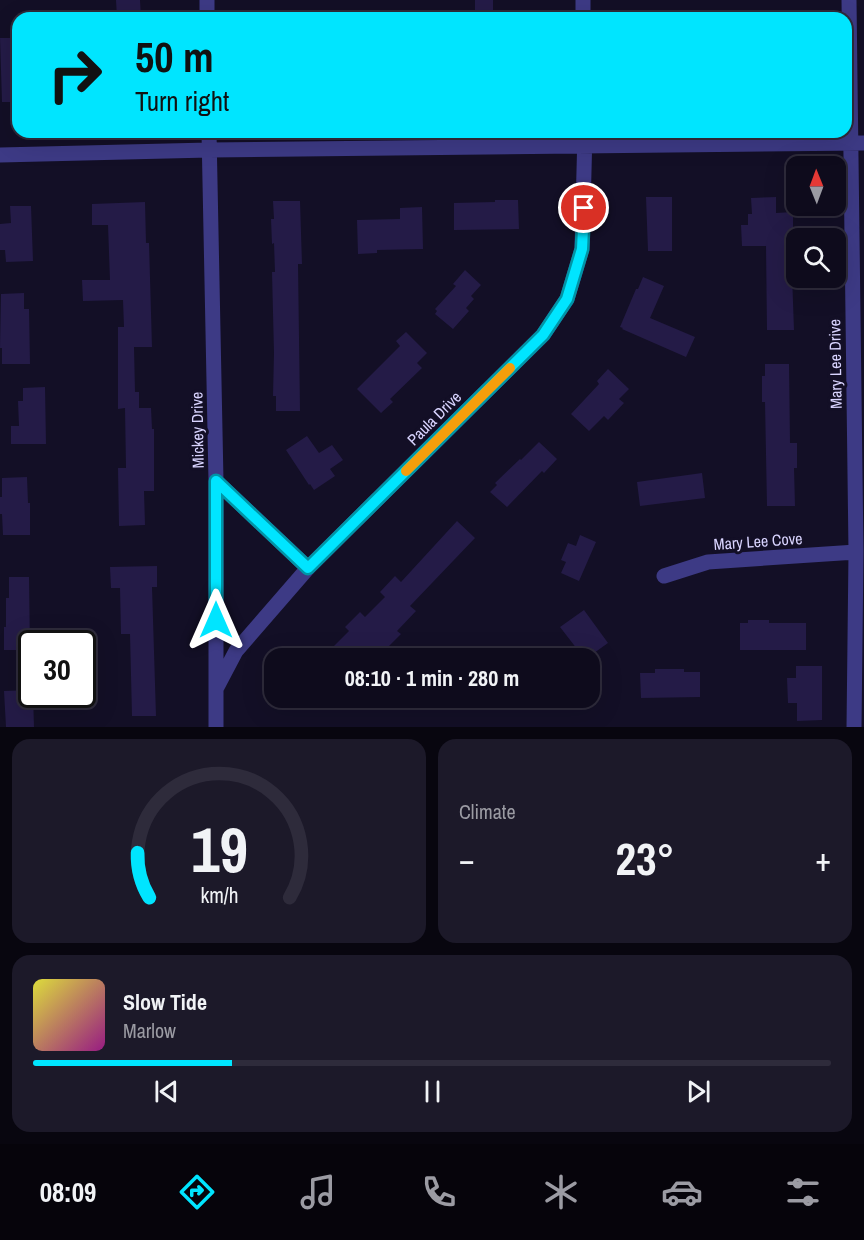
<!DOCTYPE html>
<html lang="en">
<head>
<meta charset="utf-8">
<style>
	:root { --surface:#0e0b1c; --page:#1c1929; --text:#f1f3f6; --muted:#9b9ba3; --line:#2e2b3b; --accent:#00e5ff }
	body { margin:0; font-family:"Archivo Narrow",sans-serif; background:var(--page); color:var(--text); height:100vh; display:flex; flex-direction:column; font-size:22px; white-space:nowrap }
	* { box-sizing:border-box; margin:0 }
	p { font-size:20px; color:var(--muted) }
	.icon { flex:none; width:33px; height:33px; fill:none; stroke:currentColor; stroke-width:2; stroke-linecap:round; stroke-linejoin:round }
	.map { position:relative; height:727px; overflow:hidden }
	.drawer { display:flex; flex-direction:column; gap:12px; padding:12px; background:#08060f; flex:1 }
	.drawer>* { flex:none }
	.top-card { position:absolute; left:12px; top:12px; width:840px; height:126px; border-radius:18px; box-shadow:0 6px 24px #0002,0 0 0 2px var(--line); background:#00e5ff; color:#111; overflow:hidden }
	.needle { width:39px; rotate:359deg }
	.fabs { position:absolute; left:786px; top:156px; display:grid; gap:12px }
	.fabs a { display:grid; place-items:center; width:60px; height:60px; border-radius:12px; background:var(--surface); box-shadow:0 6px 24px #0002,0 0 0 2px var(--line); font-size:30px }
	.speed { position:absolute; left:18px; top:630px; display:flex; gap:12px; font-size:30px; font-weight:700; text-align:center }
	.speed>* { display:grid; place-content:center; width:78px; height:78px; border-radius:50%; background:var(--surface); box-shadow:0 6px 24px #0002,0 0 0 2px var(--line); line-height:1 }
	.speed .limit { border:3px solid #111; border-radius:9px; background:#fff; color:#111 }
	.pin { position:absolute; display:grid; place-items:center; width:51px; height:51px; color:#fff; margin:-26px; border:3px solid #fff; border-radius:50%; box-shadow:0 2px 6px #0007 }
	.me { position:absolute; width:66px; margin:-33px; rotate:0deg; stroke-linejoin:round; filter:drop-shadow(0 0 4px #0008) }
	.turn { display:flex; align-items:center; gap:21px; height:126px; padding:0 24px; font-size:27px }
	.turn .icon { width:78px; height:78px; stroke-width:2.5 }
	.turn b { display:block; font-size:42px; line-height:51px }
	.big { font-size:45px; font-weight:700; line-height:1.1 }
	.drawer .card { flex:1; display:flex; flex-direction:column; justify-content:center; gap:9px; min-width:0; padding:0 21px; border-radius:18px; background:var(--page) }
	.drawer .dial { align-items:center; gap:0 }
	.dial svg { height:156px; overflow:visible; fill:none; stroke:var(--line); stroke-width:7; stroke-linecap:round; text-anchor:middle }
	.dial text { fill:var(--text); stroke:none }
	.song { display:flex; align-items:center; gap:18px }
	.cover { width:72px; height:72px; border-radius:9px; background:linear-gradient(135deg,hsl(60 70% 55%),hsl(310 70% 35%)) }
	.played { height:6px; border-radius:3px; background:linear-gradient(90deg,var(--accent) 25%,var(--line) 25%) }
	.keys { display:flex; justify-content:space-around; direction:ltr }
	.heat { display:flex; justify-content:space-between; align-items:center; font-size:33px; direction:ltr }
	.drawer .tiles { flex:1; display:grid; gap:12px; grid-template-columns:1fr 1fr }
	.card:last-child { grid-column:span 2 }
	.trip { position:absolute; left:264px; top:648px; width:336px; height:60px; border-radius:18px; background:var(--surface); box-shadow:0 6px 24px #0002,0 0 0 2px var(--line); font-weight:700; line-height:60px; text-align:center }
	.tab-bar { display:flex; height:96px; justify-content:space-around; align-items:center; background:#06040b; color:var(--muted) }
	.tab-bar .icon { width:42px; height:42px }
	.tab-bar .active { color:var(--accent) }
	.tab-bar b { font-size:27px; color:var(--text) }
	.map>svg:first-child { display:block }
	.building { fill:#241b47 }
	.lines { fill:none; stroke-linecap:round; stroke-linejoin:round }
	.minor { stroke:#3d3a85; stroke-width:15 }
	.route-casing { stroke:#0095a6; stroke-width:15 }
	.route { stroke:#00e5ff; stroke-width:10 }
	.slow { stroke:#f59e0b; stroke-width:10 }
	.labels { text-anchor:middle; stroke-width:6; stroke-linejoin:round; paint-order:stroke }
	.street-label { font-size:16px; fill:#d9d4ff; stroke:#130f26 }
</style>
</head>
<body>
<div class="map">
<svg width="864" height="727" viewBox="0 0 864 727">
	<rect width="100%" height="100%" fill="#130f26"/>
	<path class="building" d="M116 0H140L141 18H117Z
		M475 0H493V14H475Z
		M0 38H18V102H2Z
		M646 197H672V251H648Z
		M776 197V213L793 212V245H791L794 330H767L766 246H742L741 225H748V214H752L751 198Z
		M495 200H518L519 229 454 230V203L495 202Z
		M273 201H300L302 264H298L300 411H276V396H273L274 353 272 272H275L274 243 272 244 271 219H274Z
		M145 202 146 243H149L152 347H134L135 392H139V408H151L152 429H154V491H144L145 525 119 526 118 468H126L125 408 118 409V327H124L123 300 83 301 82 280H110L108 225H92V204Z
		M10 206H31L33 261 6 262 5 250H0V224L11 223Z
		M422 207 423 249 377 250V253L358 254 357 220 400 219V208Z
		M465 270 481 285 471 296 474 299 466 308 469 311 453 329 435 314 437 311 435 309 456 286 453 284Z
		M643 277 664 286 650 318 695 337 686 357 622 329 623 328 620 327 636 289H638Z
		M24 293V309H29L30 364H2V348H0L1 294Z
		M406 332 427 353 417 363 422 368 390 399 393 402 381 413 357 389 400 346 396 341Z
		M765 364H789L790 443H797V468H794L795 506H767L765 402H762V376H765Z
		M608 369 629 389 619 399 624 403 608 420 604 416 589 431 571 414 599 384 597 381Z
		M45 387 46 444H11V426H19L18 401H23V388Z
		M307 436 319 453 332 445 343 460 330 469 335 476 314 490 310 484 309 485 286 450Z
		M539 442 557 459 544 473 542 471 507 507 490 492 497 485 495 483 520 459 521 460Z
		M702 473 705 498 640 506 637 482Z
		M27 477 28 503H30V535H3L2 514H0V497H2V478Z
		M457 521 475 538 410 606 416 611 397 631 401 634 377 658H322L349 631 345 627 360 612 365 617 385 597 380 592 395 576 401 582Z
		M580 535 596 542 579 581 561 573 566 562 561 560 568 543 576 546Z
		M157 566V587H152L156 716H132L130 634H121L120 588H111L110 567Z
		M9 577H29L30 650H4V627H6V598H9Z
		M584 610 608 643 587 658H584L560 627Z
		M748 620H769V623H806V650H740V623H748Z
		M796 666H822V720L797 721V703H788L787 678H796Z
		M655 669H684V672H700V697L641 698 640 673H655Z
		M32 690V694H33L34 727H6L4 691Z"/>
	<g class="lines">
		<path class="minor" d="M207 0V18
			M583 0V18
			M849 0 856 552 854 727
			M209 132 216 481V727
			M0 155 209 150 864 143
			M216 481 308 568
			M664 576 708 562 856 552
			M216 689 236 651 308 568 543 335 567 299 582 249 585 132"/>
	</g>
	<g class="lines">
		<g class="route-casing">
			<path id="route" d="M216 620V481L308 568 543 335 567 299 582 249 584 208"/>
		</g>
		<use href="#route" class="route"/>
		<path class="slow" d="M406 471 510 368"/>
	</g>
	<g class="labels">
		<g class="street-label">
			<text transform="translate(835 364) rotate(-91)" y="6">Mary Lee Drive</text>
			<text transform="translate(434 418) rotate(-45)" y="6">Paula Drive</text>
			<text transform="translate(197 430) rotate(-91)" y="6">Mickey Drive</text>
			<text transform="translate(758 541) rotate(-4)" y="6">Mary Lee Cove</text>
		</g>
	</g>
</svg>
<div class="fabs">
<a><svg class="needle" viewBox="-14 -14 28 28"><path d="M0-13l5 13h-10z" fill="#e53935"/><path d="M0 13l5-13h-10z" fill="#9b9ba3"/></svg></a>
<a><svg class="icon" aria-label="search" viewBox="0 0 24 24"><circle cx="10" cy="10" r="6"/><path d="M15 15l6 6"/></svg></a>
</div>
<div class="speed"><div class="limit">30</div></div>
<div class="pin" style="left:584px;top:208px;background:#d93025"><svg class="icon" aria-label="arrive" viewBox="0 0 24 24"><path d="M6 21V4h12l-3 4 3 4H6"/></svg></div>
<svg class="me" style="left:216px;top:620px" viewBox="-20 -20 40 40"><path d="M0-17L14 15 0 8-14 15z" fill="#00e5ff" stroke="#fff" stroke-width="4"/></svg>
<div class="trip">08:10 · 1 min · 280 m</div>
<div class="top-card">
<div class="turn"><svg class="icon" aria-label="right" viewBox="0 0 24 24"><path d="M7 20v-9h11M14 6l5 5-5 5"/></svg><div><b>50 m</b>Turn right</div></div>
</div>
</div>
<section class="drawer">
<div class="tiles">
<div class="card dial"><svg viewBox="0 0 100 80">
<path d="M14 69A42 42 0 1 1 86 69"/>
<path d="M14 69A42 42 0 0 1 8 46" stroke="#00e5ff"/>
<text x="50" y="56" font-size="32" font-weight="700">19</text>
<text x="50" y="72" font-size="11">km/h</text>
</svg></div>
<div class="card"><p>Climate</p>
<div class="heat"><a>−</a><b class="big">23°</b><a>+</a></div>
</div>
<div class="card">
<div class="song"><i class="cover"></i><div><b>Slow Tide</b><p>Marlow</p></div></div>
<div class="played"></div>
<div class="keys"><svg class="icon" aria-label="previous" viewBox="0 0 24 24"><path d="M18 5L8 12l10 7zM5 5v14"/></svg><svg class="icon" aria-label="pause" viewBox="0 0 24 24"><path d="M8 5v14M16 5v14"/></svg><svg class="icon" aria-label="next" viewBox="0 0 24 24"><path d="M6 5l10 7-10 7zM19 5v14"/></svg></div>
</div>
</div>
</section>
<nav class="tab-bar">
<b>08:09</b>
<svg class="icon active" aria-label="directions" viewBox="0 0 24 24"><path d="M12 3l9 9-9 9-9-9zM9 14v-3h6M13 9l2 2-2 2"/></svg>
<svg class="icon" aria-label="music" viewBox="0 0 24 24"><path d="M9 18V5l10-2v13"/><circle cx="6" cy="18" r="3"/><circle cx="16" cy="16" r="3"/></svg>
<svg class="icon" aria-label="phone" viewBox="0 0 24 24"><path d="M5 4h4l2 5-3 2q2 4 5 5l2-3 5 2v4C11 20 4 13 5 4z"/></svg>
<svg class="icon" aria-label="climate" viewBox="0 0 24 24"><path d="M12 3v18M4 7l16 10M4 17L20 7"/></svg>
<svg class="icon" aria-label="car" viewBox="0 0 24 24"><path d="M5 17H2v-5l4-1 3-4h7l3 4 3 1v5h-3M9 17h6M6 11h13"/><circle cx="7" cy="17" r="2"/><circle cx="17" cy="17" r="2"/></svg>
<svg class="icon" aria-label="filters" viewBox="0 0 24 24"><path d="M4 7h16M4 17h16"/><circle cx="9" cy="7" r="2"/><circle cx="15" cy="17" r="2"/></svg>
</nav>
</body>
</html>
